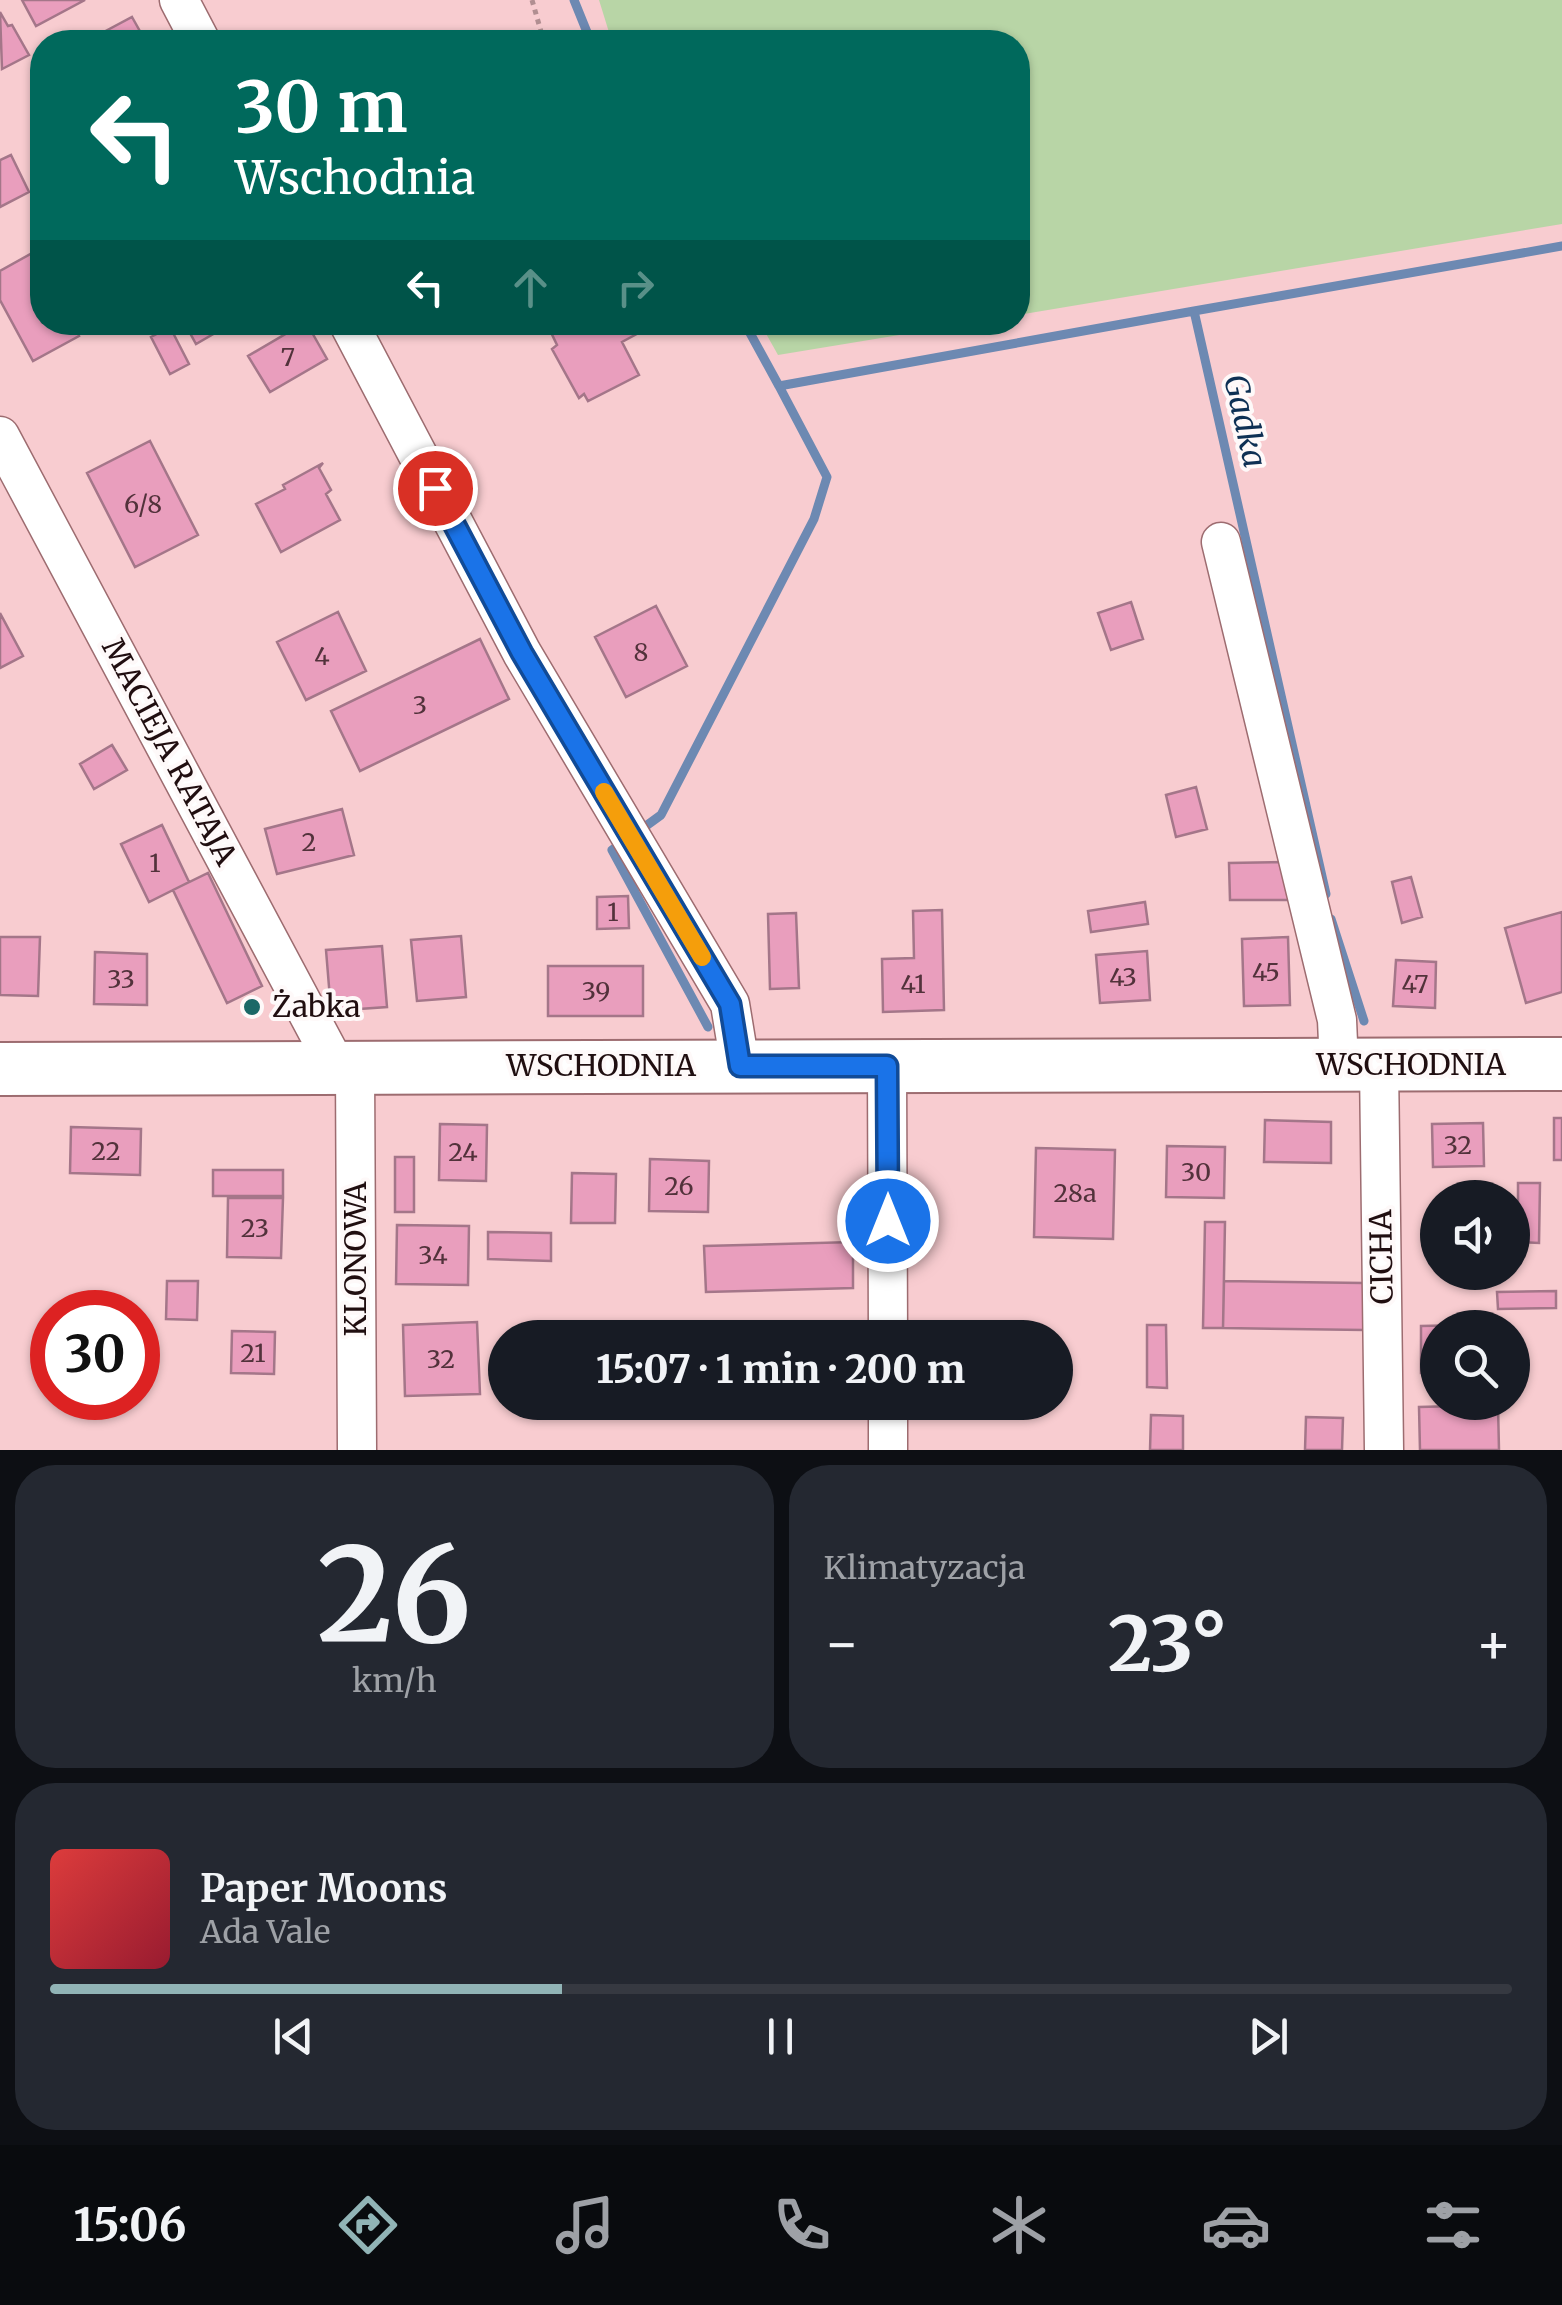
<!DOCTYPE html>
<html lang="pl">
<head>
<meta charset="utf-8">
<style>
	:root { --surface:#171b24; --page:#242831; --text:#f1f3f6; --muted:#9ea1a6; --line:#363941; --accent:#91b4b6 }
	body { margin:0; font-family:Merriweather,serif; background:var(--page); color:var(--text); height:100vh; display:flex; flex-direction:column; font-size:38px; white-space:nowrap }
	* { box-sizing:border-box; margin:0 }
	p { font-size:32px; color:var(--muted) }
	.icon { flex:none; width:55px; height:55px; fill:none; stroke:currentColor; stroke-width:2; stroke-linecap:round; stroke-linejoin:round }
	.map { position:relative; height:1450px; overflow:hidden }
	.details { display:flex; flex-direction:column; gap:15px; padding:15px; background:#0d0f14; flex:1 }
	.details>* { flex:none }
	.banner { position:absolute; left:30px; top:30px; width:1000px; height:305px; border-radius:40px; box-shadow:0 2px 8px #0004; background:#00695c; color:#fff; overflow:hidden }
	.tools { position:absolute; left:1420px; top:1180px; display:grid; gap:20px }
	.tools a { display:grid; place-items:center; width:110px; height:110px; border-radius:50%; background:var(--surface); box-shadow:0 2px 8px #0004; font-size:50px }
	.speed { position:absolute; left:30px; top:1290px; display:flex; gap:20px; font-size:50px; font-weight:700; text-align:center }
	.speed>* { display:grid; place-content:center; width:130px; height:130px; border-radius:50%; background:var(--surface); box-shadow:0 2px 8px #0004; line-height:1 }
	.speed .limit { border:15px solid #d22; background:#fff; color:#111 }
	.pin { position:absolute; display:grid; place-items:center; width:85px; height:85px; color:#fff; margin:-42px; border:5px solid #fff; border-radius:50%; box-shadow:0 2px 10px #0007 }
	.me { position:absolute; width:110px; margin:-55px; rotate:0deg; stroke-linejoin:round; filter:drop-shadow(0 0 8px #0008) }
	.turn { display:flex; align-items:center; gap:35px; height:210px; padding:0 40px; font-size:45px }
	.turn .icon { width:130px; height:130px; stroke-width:2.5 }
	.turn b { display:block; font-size:70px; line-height:85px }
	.lanes { display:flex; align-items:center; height:95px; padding:0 40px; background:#0003; justify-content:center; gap:50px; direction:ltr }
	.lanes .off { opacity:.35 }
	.big { font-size:75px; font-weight:800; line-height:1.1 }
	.details .tile { flex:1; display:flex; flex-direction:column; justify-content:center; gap:15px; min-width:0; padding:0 35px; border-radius:40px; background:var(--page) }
	.details .dial { align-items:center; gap:0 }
	.dial b { font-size:130px; line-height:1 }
	.song { display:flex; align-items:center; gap:30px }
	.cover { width:120px; height:120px; border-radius:15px; background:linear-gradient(135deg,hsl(0 70% 55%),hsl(350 70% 35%)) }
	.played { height:10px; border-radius:5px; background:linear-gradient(90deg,var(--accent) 35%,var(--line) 35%) }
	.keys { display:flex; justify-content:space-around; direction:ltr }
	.heat { display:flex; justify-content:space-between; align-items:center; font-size:55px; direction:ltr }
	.details .tiles { flex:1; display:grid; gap:15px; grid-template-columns:1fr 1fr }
	.tile:last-child { grid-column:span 2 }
	.trip { position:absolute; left:488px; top:1320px; width:585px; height:100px; border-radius:50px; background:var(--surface); box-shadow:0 2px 8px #0004; font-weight:800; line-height:100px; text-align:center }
	.dock { display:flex; height:160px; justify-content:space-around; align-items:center; background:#090b0e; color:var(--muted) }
	.dock .icon { width:70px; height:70px }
	.dock .current { color:var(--accent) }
	.dock b { font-size:45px; color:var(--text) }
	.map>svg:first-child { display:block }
	.green { fill:#b8d5a6 }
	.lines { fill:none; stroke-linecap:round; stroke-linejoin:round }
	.stream { stroke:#6d89b2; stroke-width:9 }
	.building { fill:#e99ebd; stroke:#a47689; stroke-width:2.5 }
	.street-casing { stroke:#9d6c70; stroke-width:41 }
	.secondary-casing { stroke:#9d6c70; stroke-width:56 }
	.path { stroke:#b18e91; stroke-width:5; stroke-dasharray:5 5; stroke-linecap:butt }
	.street { stroke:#fff; stroke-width:38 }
	.secondary { stroke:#fff; stroke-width:52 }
	.route-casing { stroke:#114b97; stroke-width:25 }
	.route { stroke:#1a73e8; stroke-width:18 }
	.slow { stroke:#f59e0b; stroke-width:18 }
	.poi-dot { fill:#1b6867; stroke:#fef9f9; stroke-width:4 }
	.labels { text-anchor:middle; stroke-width:8; stroke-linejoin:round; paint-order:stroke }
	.number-label { font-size:25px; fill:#52323b }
	.street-label { font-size:30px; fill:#200e10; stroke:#fef9f9 }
	.poi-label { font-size:30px; fill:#200e10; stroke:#fef9f9; text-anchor:start }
	.water-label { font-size:32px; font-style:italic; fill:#0e3054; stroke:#fef9f9 }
</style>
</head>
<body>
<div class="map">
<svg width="1562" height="1450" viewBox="0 0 1562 1450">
	<rect width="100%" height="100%" fill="#f8ccd0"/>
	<path class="green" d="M599 0H1562V224L1018 315V42H612Z
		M760 323H972L778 355Z"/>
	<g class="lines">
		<path class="stream" d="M574 0 591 42
			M1194 311 1562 246
			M744 322 779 386 1194 311 1326 894
			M639 831 661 815 814 519 827 477 779 386
			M622 843 612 850 708 1027
			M1331 919 1364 1021"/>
	</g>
	<path class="building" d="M22 0H85L36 26Z
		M0 12 8 26 12 25 29 55 2 69Z
		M132 17 146 42H85Z
		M11 155 29 192 0 207V160Z
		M34 252 42 268V322H72L79 336 33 361 0 300V271Z
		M184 322H234L196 344Z
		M306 322 327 359 270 392 248 356Z
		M546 322H659L622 342 639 375 588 401 584 394 579 398 552 349 557 345Z
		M170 327 189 364 170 374 151 337Z
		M150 441 198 535 135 567 87 473Z
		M323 463 319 468 331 490 326 494 340 520 281 552 256 504 285 489 283 485Z
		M1131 602 1143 639 1111 650 1098 613Z
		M656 606 687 666 626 697 595 637Z
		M338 612 366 671 306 700 277 642Z
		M0 613 23 656 0 668Z
		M480 639 509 699 360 771 331 711Z
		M112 745 127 770 94 789 80 764Z
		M1196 787 1207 829 1176 837 1166 795Z
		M342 809 354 855 277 874 265 829Z
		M162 825 189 882 149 902 121 844Z
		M1289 862V900H1230L1229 863Z
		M208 873 262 986 227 1003 173 890Z
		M1411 877 1422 917 1402 923 1392 882Z
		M628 896 629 928 597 929V897Z
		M1145 902 1148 924 1091 932 1088 911Z
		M942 910 944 1010 883 1012 882 959 914 958 913 911Z
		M1562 912V992L1526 1003 1505 928Z
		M796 913 799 988 770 989 768 914Z
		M461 936 466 997 417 1001 411 940Z
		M0 937H40L38 996 0 995Z
		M1288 937 1290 1005 1244 1006 1242 939Z
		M382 946 387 1007 331 1011 326 950Z
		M1147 951 1150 1000 1100 1003 1096 955Z
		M95 952 147 954V1005L94 1004Z
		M1396 960 1436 962 1435 1008 1393 1006Z
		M548 966H643V1016H548Z
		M1554 1118H1562V1160H1554Z
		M1265 1120 1331 1122V1163L1264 1162Z
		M1483 1123 1484 1166 1433 1167 1432 1124Z
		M440 1124 487 1125 486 1181 439 1180Z
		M71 1127 141 1129 140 1175 70 1173Z
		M1167 1146 1225 1147 1224 1198 1166 1197Z
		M1036 1148 1115 1150 1113 1239 1034 1237Z
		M395 1157H414V1212H395Z
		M650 1159 709 1161 708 1212 649 1211Z
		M213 1170H283V1196H213Z
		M572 1173 616 1174 615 1223H571Z
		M1518 1183H1540L1539 1243 1518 1242Z
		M228 1198H283L281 1258 227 1257Z
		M1205 1222H1225L1223 1328H1203Z
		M397 1225 469 1226 468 1285 396 1284Z
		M488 1232 551 1233V1261L488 1259Z
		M853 1242V1288L706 1292 704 1246Z
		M167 1281H198L197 1320 166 1319Z
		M1224 1281 1363 1283 1364 1330 1223 1328Z
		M1556 1291V1308L1498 1309 1497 1292Z
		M477 1322 480 1394 405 1396 403 1325Z
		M1147 1325H1166L1167 1388 1147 1387Z
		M1469 1325 1438 1328V1373H1421V1326Z
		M931 1326 979 1327V1338H931Z
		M232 1331 275 1332 274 1374 231 1373Z
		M1498 1405 1499 1450H1420L1419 1407Z
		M1151 1415 1183 1416V1450H1150Z
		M1306 1417 1343 1418 1342 1450H1305Z"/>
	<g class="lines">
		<g class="street-casing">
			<path id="street" d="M179 0 201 42
				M348 322 522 653 730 1004 740 1065
				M0 436 337 1068
				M1221 542 1337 1020 1339 1065
				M1379 1065 1384 1450
				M887 1066 888 1338
				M355 1068 357 1450
				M888 1402V1450"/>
		</g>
		<g class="secondary-casing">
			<path id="secondary" d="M0 1069 1562 1064"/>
		</g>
		<path class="path" d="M532 0 544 42"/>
		<use href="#street" class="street"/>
		<use href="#secondary" class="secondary"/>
	</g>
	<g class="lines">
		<g class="route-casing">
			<path id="route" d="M435 488 522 653 730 1004 740 1066H887L888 1221"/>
		</g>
		<use href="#route" class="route"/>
		<path class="slow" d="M604 792 702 957"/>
	</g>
	<circle class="poi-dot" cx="252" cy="1007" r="10"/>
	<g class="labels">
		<g class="number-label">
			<text x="288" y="366">7</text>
			<text x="143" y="513">6/8</text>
			<text x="641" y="661">8</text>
			<text x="322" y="665">4</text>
			<text x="420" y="714">3</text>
			<text x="309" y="851">2</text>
			<text x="155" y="872">1</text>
			<text x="613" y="921">1</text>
			<text x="1266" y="981">45</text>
			<text x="1123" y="986">43</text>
			<text x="121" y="988">33</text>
			<text x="913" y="993">41</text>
			<text x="1415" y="993">47</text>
			<text x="596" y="1000">39</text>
			<text x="1458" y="1154">32</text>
			<text x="106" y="1160">22</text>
			<text x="463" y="1161">24</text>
			<text x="1196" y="1181">30</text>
			<text x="679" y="1195">26</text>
			<text x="1075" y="1202">28a</text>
			<text x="255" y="1237">23</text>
			<text x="433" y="1264">34</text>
			<text x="253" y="1362">21</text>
			<text x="441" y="1368">32</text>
		</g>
		<g class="street-label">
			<text transform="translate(169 752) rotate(62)" y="10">MACIEJA RATAJA</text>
			<text x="1411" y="1075">WSCHODNIA</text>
			<text x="601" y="1076">WSCHODNIA</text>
			<text transform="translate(1382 1257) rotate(-91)" y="10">CICHA</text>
			<text transform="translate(356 1259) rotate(-90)" y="10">KLONOWA</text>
		</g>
		<g class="poi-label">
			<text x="272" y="1017">Żabka</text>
		</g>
		<g class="water-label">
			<text transform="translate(1245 421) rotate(77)" y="11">Gadka</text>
		</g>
	</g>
</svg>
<div class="tools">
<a><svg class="icon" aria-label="sound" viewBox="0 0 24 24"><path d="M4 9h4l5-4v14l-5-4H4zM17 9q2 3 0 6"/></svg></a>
<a><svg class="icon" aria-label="search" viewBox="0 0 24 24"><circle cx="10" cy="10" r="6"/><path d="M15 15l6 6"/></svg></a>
</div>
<div class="speed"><div class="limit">30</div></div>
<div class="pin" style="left:435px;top:488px;background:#d93025"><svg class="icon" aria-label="arrive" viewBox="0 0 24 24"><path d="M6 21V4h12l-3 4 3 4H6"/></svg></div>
<svg class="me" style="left:888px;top:1221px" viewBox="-20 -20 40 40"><circle r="17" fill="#1a73e8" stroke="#fff" stroke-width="3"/><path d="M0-11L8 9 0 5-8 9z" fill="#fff"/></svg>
<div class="trip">15:07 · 1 min · 200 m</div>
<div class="banner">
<div class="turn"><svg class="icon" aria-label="left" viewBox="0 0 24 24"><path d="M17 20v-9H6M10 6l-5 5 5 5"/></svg><div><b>30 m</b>Wschodnia</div></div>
<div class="lanes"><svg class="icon" aria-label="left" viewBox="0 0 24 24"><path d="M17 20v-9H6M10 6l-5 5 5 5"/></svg><svg class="icon off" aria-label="ahead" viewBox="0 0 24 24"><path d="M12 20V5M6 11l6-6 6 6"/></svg><svg class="icon off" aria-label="right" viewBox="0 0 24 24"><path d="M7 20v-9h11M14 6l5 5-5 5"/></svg></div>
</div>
</div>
<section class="details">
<div class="tiles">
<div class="tile dial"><b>26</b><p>km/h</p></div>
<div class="tile"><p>Klimatyzacja</p>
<div class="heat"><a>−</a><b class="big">23°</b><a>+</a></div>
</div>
<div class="tile">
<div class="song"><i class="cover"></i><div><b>Paper Moons</b><p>Ada Vale</p></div></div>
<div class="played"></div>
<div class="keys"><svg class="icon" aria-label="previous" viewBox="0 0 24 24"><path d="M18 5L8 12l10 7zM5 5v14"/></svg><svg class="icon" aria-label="pause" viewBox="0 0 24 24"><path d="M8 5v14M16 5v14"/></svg><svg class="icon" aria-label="next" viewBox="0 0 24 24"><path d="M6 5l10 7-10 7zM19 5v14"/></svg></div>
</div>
</div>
</section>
<nav class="dock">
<b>15:06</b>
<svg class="icon current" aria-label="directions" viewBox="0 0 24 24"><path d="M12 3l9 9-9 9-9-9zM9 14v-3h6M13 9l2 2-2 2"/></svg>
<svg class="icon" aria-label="music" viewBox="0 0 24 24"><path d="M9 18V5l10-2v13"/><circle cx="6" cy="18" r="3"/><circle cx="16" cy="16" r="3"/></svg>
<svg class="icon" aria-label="phone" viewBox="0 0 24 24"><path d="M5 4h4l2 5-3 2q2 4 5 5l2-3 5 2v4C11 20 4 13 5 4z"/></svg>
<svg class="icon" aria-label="climate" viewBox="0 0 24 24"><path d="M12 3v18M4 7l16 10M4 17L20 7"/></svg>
<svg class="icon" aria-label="car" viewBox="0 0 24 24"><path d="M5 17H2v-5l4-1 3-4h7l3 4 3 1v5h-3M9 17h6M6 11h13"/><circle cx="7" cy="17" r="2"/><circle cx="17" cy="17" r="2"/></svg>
<svg class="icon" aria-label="filters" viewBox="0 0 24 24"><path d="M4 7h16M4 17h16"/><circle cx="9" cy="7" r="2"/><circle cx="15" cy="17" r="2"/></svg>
</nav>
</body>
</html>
